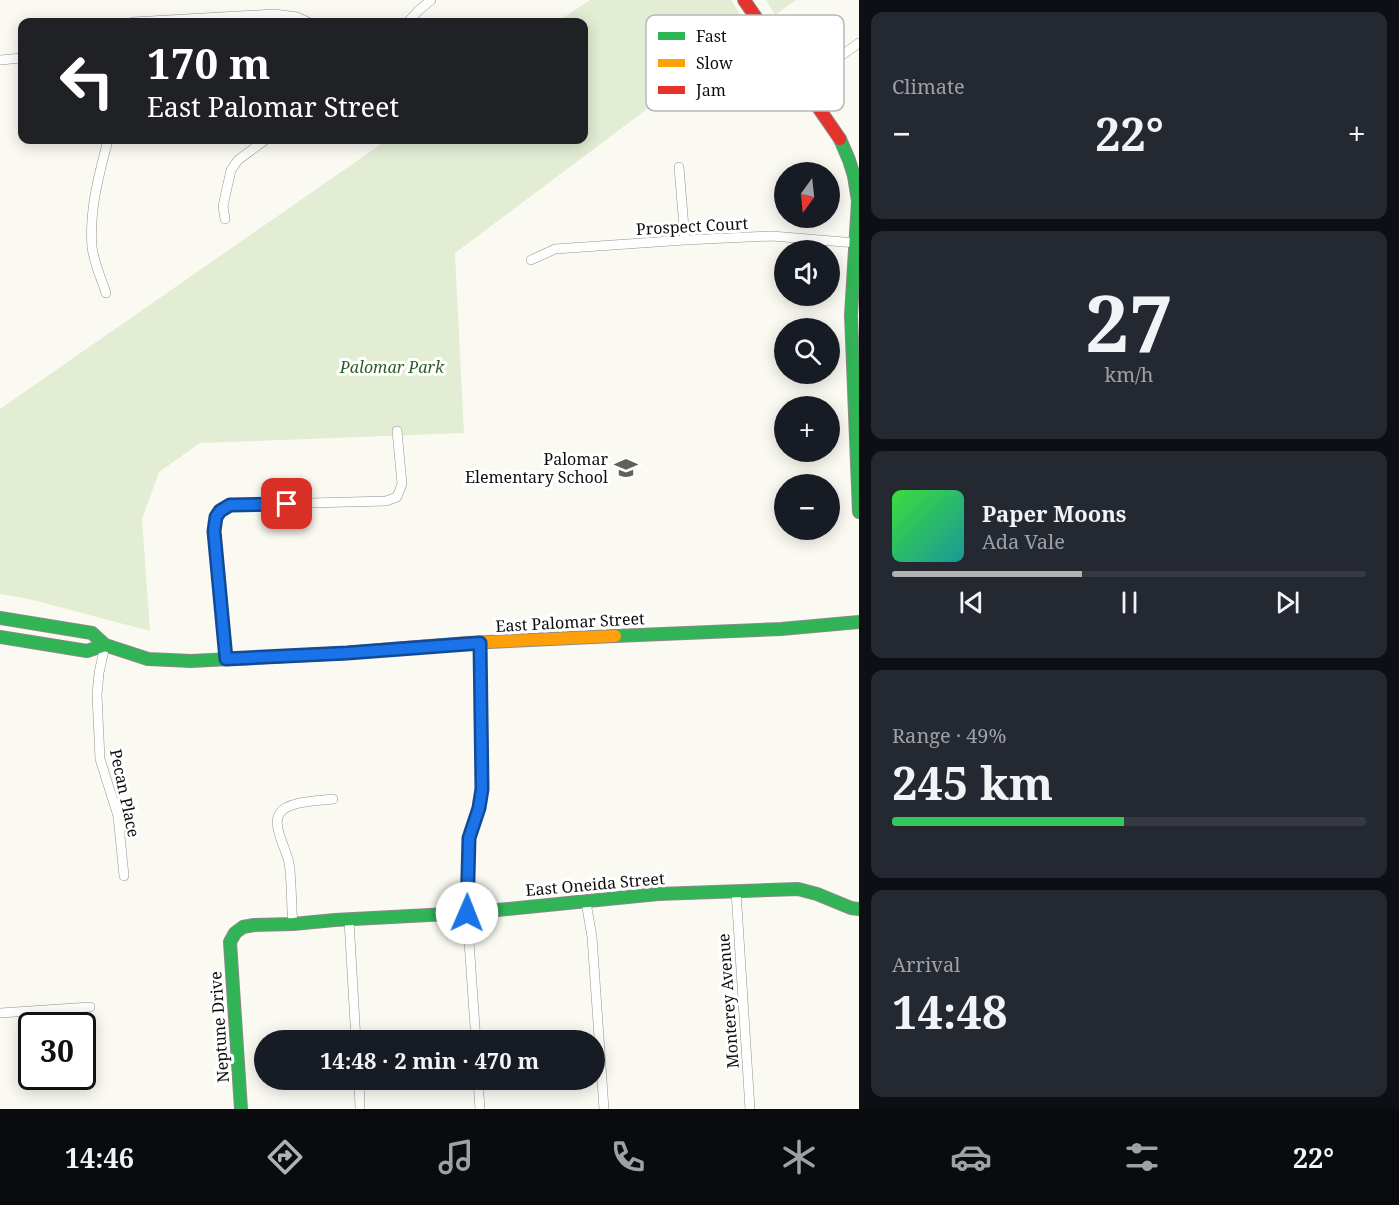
<!DOCTYPE html>
<html lang="en">
<head>
<meta charset="utf-8">
<style>
	:root { --surface:#171b24; --page:#242831; --text:#f1f3f6; --muted:#9ea1a6; --line:#363941; --accent:#b0b1b1 }
	body { margin:0; font-family:"Noto Serif",serif; background:var(--page); color:var(--text); height:100vh; display:flex; flex-direction:column; font-size:22px; white-space:nowrap }
	* { box-sizing:border-box; margin:0 }
	p { font-size:20px; color:var(--muted) }
	.icon { flex:none; width:33px; height:33px; fill:none; stroke:currentColor; stroke-width:2; stroke-linecap:round; stroke-linejoin:round }
	.map { position:relative; flex:1; overflow:hidden }
	.side { display:flex; flex-direction:column; gap:12px; padding:12px; background:#0d0f14; width:540px }
	.side>* { flex:none }
	.hud { position:absolute; left:18px; top:18px; width:570px; height:126px; border-radius:12px; box-shadow:0 3px 15px #0003; background:#202124; color:#fff; overflow:hidden }
	.needle { width:39px; rotate:195deg }
	.controls { position:absolute; left:774px; top:162px; display:grid; gap:12px }
	.controls a { display:grid; place-items:center; width:66px; height:66px; border-radius:50%; background:var(--surface); box-shadow:0 3px 15px #0003; font-size:30px }
	.speed { position:absolute; left:18px; top:1012px; display:flex; gap:12px; font-size:30px; font-weight:700; text-align:center }
	.speed>* { display:grid; place-content:center; width:78px; height:78px; border-radius:50%; background:var(--surface); box-shadow:0 3px 15px #0003; line-height:1 }
	.speed .limit { border:3px solid #111; border-radius:9px; background:#fff; color:#111 }
	.pin { position:absolute; display:grid; place-items:center; width:51px; height:51px; color:#fff; margin:-26px; border-radius:12px; box-shadow:0 3px 9px #0006 }
	.me { position:absolute; width:66px; margin:-33px; rotate:1deg; stroke-linejoin:round; filter:drop-shadow(0 0 4px #0008) }
	.turn { display:flex; align-items:center; gap:21px; height:126px; padding:0 30px; font-size:27px }
	.turn .icon { width:78px; height:78px; stroke-width:2.5 }
	.turn b { display:block; font-size:42px; line-height:51px }
	.big { font-size:45px; font-weight:700; line-height:1.1 }
	.side .widget { flex:1; display:flex; flex-direction:column; justify-content:center; gap:9px; min-width:0; padding:0 21px; border-radius:12px; background:var(--page) }
	.side .dial { align-items:center; gap:0 }
	.dial b { font-size:78px; line-height:1 }
	.song { display:flex; align-items:center; gap:18px }
	.cover { width:72px; height:72px; border-radius:9px; background:linear-gradient(135deg,hsl(120 70% 55%),hsl(180 70% 35%)) }
	.played { height:6px; border-radius:3px; background:linear-gradient(90deg,var(--accent) 40%,var(--line) 40%) }
	.keys { display:flex; justify-content:space-around; direction:ltr }
	.heat { display:flex; justify-content:space-between; align-items:center; font-size:33px; direction:ltr }
	.charge { height:9px; border-radius:4px; background:linear-gradient(90deg,#34c759 49%,var(--line) 0) }
	.trip { position:absolute; left:254px; top:1030px; width:351px; height:60px; border-radius:30px; background:var(--surface); box-shadow:0 3px 15px #0003; font-weight:700; line-height:60px; text-align:center }
	.tabs { display:flex; height:96px; justify-content:space-around; align-items:center; background:#090b0e; color:var(--muted) }
	.tabs .icon { width:42px; height:42px }
	.tabs .selected { color:var(--accent) }
	.tabs b { font-size:27px; color:var(--text) }
	main { display:flex; flex:1; min-height:0 }
	.map>svg:first-child { display:block }
	.green { fill:#e2edd4 }
	.lines { fill:none; stroke-linecap:round; stroke-linejoin:round }
	.street-casing { stroke:#949390; stroke-width:10 }
	.fast-casing { stroke:#8a8a87; stroke-width:14 }
	.slow-casing { stroke:#8a8a87; stroke-width:14 }
	.jam-casing { stroke:#8a8a87; stroke-width:14 }
	.street { stroke:#fefefd; stroke-width:9 }
	.fast { stroke:#30b455; stroke-width:12 }
	.slow { stroke:#ff9f0a; stroke-width:12 }
	.jam { stroke:#e5322d; stroke-width:12 }
	.route-casing { stroke:#114b97; stroke-width:15 }
	.route { stroke:#1a73e8; stroke-width:10 }
	.labels { text-anchor:middle; stroke-width:6; stroke-linejoin:round; paint-order:stroke }
	.street-label { font-size:16px; fill:#0d0d0d; stroke:#fff }
	.park-label { font-size:16px; font-style:italic; fill:#2d5d25; stroke:#fff }
	.poi-label { font-size:16px; fill:#0d0d0d; stroke:#fff; text-anchor:end }
	.key { fill:#fff; stroke:#b6b6b6; stroke-width:1.5 }
	.key-label { font-size:16px; fill:#0d0d0d }
</style>
</head>
<body>
<main>
<div class="map">
<svg width="859" height="1109" viewBox="0 0 859 1109">
	<rect width="100%" height="100%" fill="#faf9f2"/>
	<path class="green" d="M590 0H731L751 31 455 253 464 433 200 443 159 472 142 519 150 631 29 599 0 594V409L387 140H584V22H557Z
		M766 0H796L775 15Z"/>
	<g class="lines">
		<g class="street-casing">
			<path id="street" d="M133 22 274 14 297 17 308 22
				M408 22 418 11 431 0
				M0 60 22 58
				M802 83 859 43
				M679 167 685 240
				M225 219 223 206 231 170 238 160 265 140
				M531 260 555 249 685 240 772 236 856 243
				M106 293C101 278 94 263 92 247 89 211 99 174 108 140
				M105 645 99 673 97 695 100 759 118 816 124 876
				M226 659 214 531C216 516 217 513 230 505L386 501 397 497 402 484 397 431
				M736 891 750 1109
				M586 902 592 937 604 1109
				M349 920 356 1041
				M293 924C291 906 292 880 289 863 287 850 271 825 280 813 288 801 319 801 333 799
				M0 1013 90 1007
				M476 1041 467 913 469 838 479 808 482 789 480 643
				M359 1080 360 1109
				M478 1080 480 1109"/>
		</g>
		<g class="fast-casing">
			<path id="fast" d="M840 139 849 160 854 176 858 201 851 315 859 512
				M0 618 92 633 105 645 148 659 191 661 347 653 392 649
				M615 636 781 629 859 622
				M0 637 87 651 105 645
				M241 1109 230 942 235 933 243 927 254 925 293 924 335 920 467 913 658 894 798 889 817 894 851 908 859 909"/>
		</g>
		<g class="slow-casing">
			<path id="slow" d="M392 649 468 643 615 636"/>
		</g>
		<g class="jam-casing">
			<path id="jam" d="M744 0 840 139"/>
		</g>
		<use href="#street" class="street"/>
		<use href="#fast" class="fast"/>
		<use href="#slow" class="slow"/>
		<use href="#jam" class="jam"/>
	</g>
	<g class="lines">
		<g class="route-casing">
			<path id="route" d="M287 504 230 505 220 511 216 517 214 531 226 659 347 653 480 643 482 789 479 808 469 838 467 913"/>
		</g>
		<use href="#route" class="route"/>
	</g>
	<defs>
		<g id="school-bare" transform="scale(1.8)"><path d="M0-5L7-2L0 1L-7-2ZM-4 1L0 2.5L4 1V4Q0 6-4 4Z" fill="#60605d" stroke="#fff" stroke-width="2.5" paint-order="stroke"/></g>
	</defs>
	<g fill-rule="evenodd">
		<use href="#school-bare" x="626" y="468"/>
	</g>
	<g class="labels">
		<g class="street-label">
			<text transform="translate(692 226) rotate(-3)" y="6">Prospect Court</text>
			<text transform="translate(570 622) rotate(-3)" y="6">East Palomar Street</text>
			<text transform="translate(125 793) rotate(78)" y="6">Pecan Place</text>
			<text transform="translate(595 884) rotate(-5)" y="6">East Oneida Street</text>
			<text transform="translate(728 1001) rotate(-94)" y="6">Monterey Avenue</text>
			<text transform="translate(219 1027) rotate(-94)" y="6">Neptune Drive</text>
		</g>
		<g class="park-label">
			<text x="392" y="373">Palomar Park</text>
		</g>
		<g class="poi-label">
			<text x="608" y="465">Palomar<tspan x="608" dy="18">Elementary School</tspan></text>
		</g>
	</g>
	<rect x="646" y="15" width="198" height="96" rx="9" class="key"/>
	<rect x="658" y="32" width="27" height="8" fill="#30b455"/>
	<rect x="658" y="59" width="27" height="8" fill="#ff9f0a"/>
	<rect x="658" y="86" width="27" height="8" fill="#e5322d"/>
	<g class="key-label">
		<text x="696" y="42">Fast</text>
		<text x="696" y="69">Slow</text>
		<text x="696" y="96">Jam</text>
	</g>
</svg>
<div class="controls">
<a><svg class="needle" viewBox="-14 -14 28 28"><path d="M0-13l5 13h-10z" fill="#e53935"/><path d="M0 13l5-13h-10z" fill="#9ea1a6"/></svg></a>
<a><svg class="icon" aria-label="sound" viewBox="0 0 24 24"><path d="M4 9h4l5-4v14l-5-4H4zM17 9q2 3 0 6"/></svg></a>
<a><svg class="icon" aria-label="search" viewBox="0 0 24 24"><circle cx="10" cy="10" r="6"/><path d="M15 15l6 6"/></svg></a>
<a>+</a>
<a>−</a>
</div>
<div class="speed"><div class="limit">30</div></div>
<div class="pin" style="left:287px;top:504px;background:#d93025"><svg class="icon" aria-label="arrive" viewBox="0 0 24 24"><path d="M6 21V4h12l-3 4 3 4H6"/></svg></div>
<svg class="me" style="left:467px;top:913px" viewBox="-20 -20 40 40"><circle r="19" fill="#fff"/><path d="M0-13L10 11 0 6-10 11z" fill="#1a73e8"/></svg>
<div class="trip">14:48 · 2 min · 470 m</div>
<div class="hud">
<div class="turn"><svg class="icon" aria-label="left" viewBox="0 0 24 24"><path d="M17 20v-9H6M10 6l-5 5 5 5"/></svg><div><b>170 m</b>East Palomar Street</div></div>
</div>
</div>
<section class="side">
<div class="widget"><p>Climate</p>
<div class="heat"><a>−</a><b class="big">22°</b><a>+</a></div>
</div>
<div class="widget dial"><b>27</b><p>km/h</p></div>
<div class="widget">
<div class="song"><i class="cover"></i><div><b>Paper Moons</b><p>Ada Vale</p></div></div>
<div class="played"></div>
<div class="keys"><svg class="icon" aria-label="previous" viewBox="0 0 24 24"><path d="M18 5L8 12l10 7zM5 5v14"/></svg><svg class="icon" aria-label="pause" viewBox="0 0 24 24"><path d="M8 5v14M16 5v14"/></svg><svg class="icon" aria-label="next" viewBox="0 0 24 24"><path d="M6 5l10 7-10 7zM19 5v14"/></svg></div>
</div>
<div class="widget"><p>Range · 49%</p><b class="big">245 km</b><div class="charge"></div></div>
<div class="widget"><p>Arrival</p><b class="big">14:48</b></div>
</section>
</main>
<nav class="tabs">
<b>14:46</b>
<svg class="icon selected" aria-label="directions" viewBox="0 0 24 24"><path d="M12 3l9 9-9 9-9-9zM9 14v-3h6M13 9l2 2-2 2"/></svg>
<svg class="icon" aria-label="music" viewBox="0 0 24 24"><path d="M9 18V5l10-2v13"/><circle cx="6" cy="18" r="3"/><circle cx="16" cy="16" r="3"/></svg>
<svg class="icon" aria-label="phone" viewBox="0 0 24 24"><path d="M5 4h4l2 5-3 2q2 4 5 5l2-3 5 2v4C11 20 4 13 5 4z"/></svg>
<svg class="icon" aria-label="climate" viewBox="0 0 24 24"><path d="M12 3v18M4 7l16 10M4 17L20 7"/></svg>
<svg class="icon" aria-label="car" viewBox="0 0 24 24"><path d="M5 17H2v-5l4-1 3-4h7l3 4 3 1v5h-3M9 17h6M6 11h13"/><circle cx="7" cy="17" r="2"/><circle cx="17" cy="17" r="2"/></svg>
<svg class="icon" aria-label="filters" viewBox="0 0 24 24"><path d="M4 7h16M4 17h16"/><circle cx="9" cy="7" r="2"/><circle cx="15" cy="17" r="2"/></svg>
<b>22°</b>
</nav>
</body>
</html>
